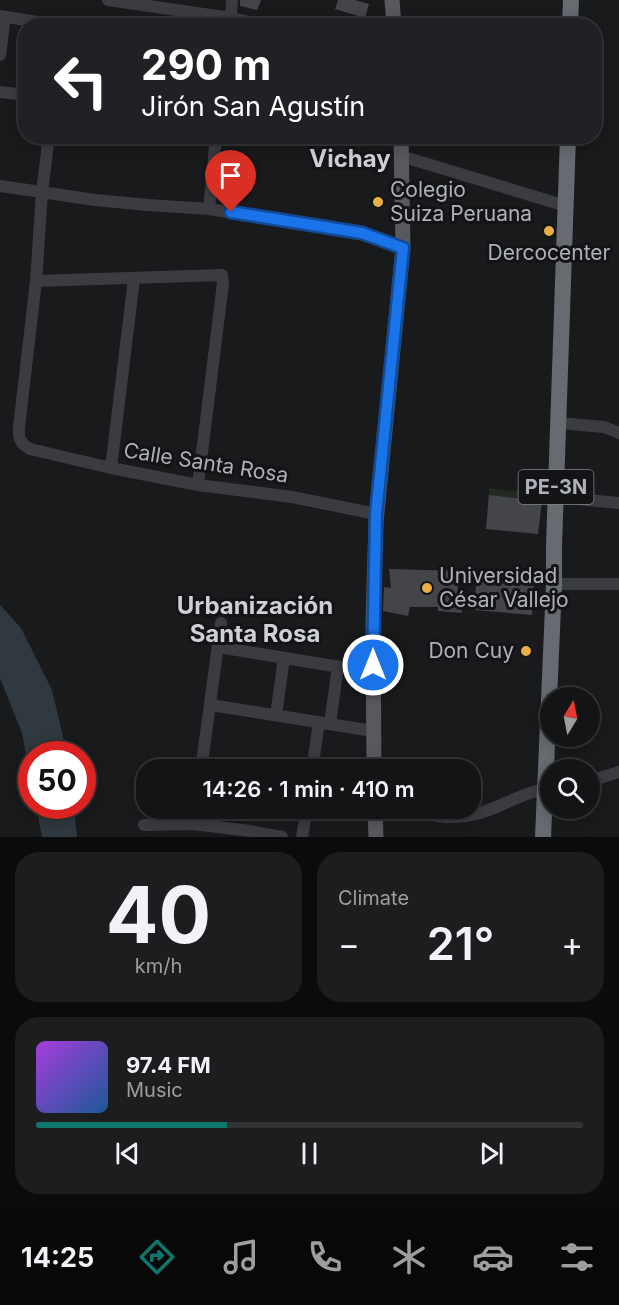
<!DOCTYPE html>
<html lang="en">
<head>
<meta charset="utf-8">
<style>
	:root { --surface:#131415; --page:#1c1d1e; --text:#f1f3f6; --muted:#9d9ea0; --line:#323334; --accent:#0f766e }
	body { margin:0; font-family:Inter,sans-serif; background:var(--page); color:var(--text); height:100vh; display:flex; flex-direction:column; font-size:22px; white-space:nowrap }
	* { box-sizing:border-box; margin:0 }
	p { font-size:20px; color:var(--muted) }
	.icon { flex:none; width:33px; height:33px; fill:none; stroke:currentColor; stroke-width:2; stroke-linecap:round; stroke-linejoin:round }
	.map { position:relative; height:837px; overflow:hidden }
	.side { display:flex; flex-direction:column; gap:15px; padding:15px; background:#0a0b0c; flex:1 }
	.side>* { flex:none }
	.hud { position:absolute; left:18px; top:18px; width:584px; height:126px; border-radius:24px; box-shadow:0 3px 15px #0003,0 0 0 2px var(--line); background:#202124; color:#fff; overflow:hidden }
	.needle { width:39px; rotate:10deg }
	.controls { position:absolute; left:540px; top:687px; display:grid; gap:12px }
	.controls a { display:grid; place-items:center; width:60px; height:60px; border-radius:50%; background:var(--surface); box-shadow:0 3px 15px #0003,0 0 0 2px var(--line); font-size:30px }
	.speed { position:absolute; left:18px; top:741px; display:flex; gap:12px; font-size:30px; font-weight:700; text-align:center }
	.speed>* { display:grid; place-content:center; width:78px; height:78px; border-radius:50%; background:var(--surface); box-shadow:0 3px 15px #0003,0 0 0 2px var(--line); line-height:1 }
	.speed .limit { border:9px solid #d22; background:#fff; color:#111 }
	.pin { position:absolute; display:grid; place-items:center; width:51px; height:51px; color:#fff; margin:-62px -26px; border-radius:50% 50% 50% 0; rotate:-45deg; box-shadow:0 0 6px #0007 }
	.pin .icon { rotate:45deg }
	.me { position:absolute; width:66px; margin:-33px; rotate:0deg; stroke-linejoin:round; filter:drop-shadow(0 0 4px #0008) }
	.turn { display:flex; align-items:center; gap:21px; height:126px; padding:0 24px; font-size:27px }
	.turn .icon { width:78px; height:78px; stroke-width:2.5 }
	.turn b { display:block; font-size:42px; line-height:51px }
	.big { font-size:45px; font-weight:600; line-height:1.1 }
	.side .card { flex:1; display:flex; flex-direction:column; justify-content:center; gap:9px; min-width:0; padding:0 21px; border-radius:24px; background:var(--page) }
	.side .dial { align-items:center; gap:0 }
	.dial b { font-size:78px; line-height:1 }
	.song { display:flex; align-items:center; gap:18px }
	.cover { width:72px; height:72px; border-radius:9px; background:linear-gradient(135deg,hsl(280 70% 55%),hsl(210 70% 35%)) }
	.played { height:6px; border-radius:3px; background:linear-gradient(90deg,var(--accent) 35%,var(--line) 35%) }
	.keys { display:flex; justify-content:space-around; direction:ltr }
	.heat { display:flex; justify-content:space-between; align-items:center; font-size:33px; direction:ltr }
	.side .tiles { flex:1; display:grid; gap:15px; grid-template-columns:1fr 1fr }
	.card:last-child { grid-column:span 2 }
	.trip { position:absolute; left:136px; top:759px; width:345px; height:60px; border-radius:24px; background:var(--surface); box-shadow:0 3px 15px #0003,0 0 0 2px var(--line); font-weight:600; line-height:60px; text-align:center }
	.tabs { display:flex; height:96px; justify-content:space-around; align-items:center; background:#080808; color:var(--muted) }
	.tabs .icon { width:42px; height:42px }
	.tabs .active { color:var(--accent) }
	.tabs b { font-size:27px; color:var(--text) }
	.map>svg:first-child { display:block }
	.green { fill:#222a22 }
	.water { fill:#30393f }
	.building { fill:#444548 }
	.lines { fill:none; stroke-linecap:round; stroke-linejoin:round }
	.minor { stroke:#3b3c40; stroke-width:12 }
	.major { stroke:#57595f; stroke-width:15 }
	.highway { stroke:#676a71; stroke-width:16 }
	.route-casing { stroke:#114b97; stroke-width:15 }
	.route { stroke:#1a73e8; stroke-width:10 }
	.poi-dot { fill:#e9ae44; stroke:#141417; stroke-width:2 }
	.labels { text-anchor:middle; stroke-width:6; stroke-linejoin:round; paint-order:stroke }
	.shield { fill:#141417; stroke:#7f8289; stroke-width:1.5 }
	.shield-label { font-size:20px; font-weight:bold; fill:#adb1ba }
	.poi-label { font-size:21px; fill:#adb1ba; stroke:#141417; text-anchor:start }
	.street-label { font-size:21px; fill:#adb1ba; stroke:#141417 }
	.quarter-label { font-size:24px; font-weight:bold; fill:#cdd0d7; stroke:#141417 }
</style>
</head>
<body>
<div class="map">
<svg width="619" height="837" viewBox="0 0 619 837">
	<rect width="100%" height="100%" fill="#191a1c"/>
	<path class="green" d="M489 488 542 494 538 534 486 529Z"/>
	<path class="water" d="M0 605 21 628 52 690 67 754H32L31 783 22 733 0 678Z
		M36 806H74L77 837H42Z"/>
	<path class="building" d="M240 0H261L257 10 240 6Z
		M338 0H355L369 4 365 18 335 9Z
		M489 495 542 501 538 534 486 529Z
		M389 569 461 571V584H458L457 604H462V613L438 611V607H410L408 616 383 611 384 587 391 588Z
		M477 572 534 576 532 615 474 610Z"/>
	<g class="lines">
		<path class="minor" d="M108 0 231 18 266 26
			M0 16 63 26
			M231 18 232 0
			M0 55 5 17
			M0 92 26 95
			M49 136 42 192 36 281 19 427C18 438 20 443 30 449L111 468 198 485 292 497 376 514
			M401 156 566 206
			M0 186 95 200 148 205 209 209 362 233 403 248
			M209 209 216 136
			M36 281 222 275 223 283 198 485
			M559 423 604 427 619 433
			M111 468 134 279
			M556 497 619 503
			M554 584H619
			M218 647 352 669
			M211 705 373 731
			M276 715 284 658
			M330 724 338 666
			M201 770 221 623
			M312 770 319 722
			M590 781 619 772
			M414 808C425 814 433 816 446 817 458 817 471 816 483 812 505 805 527 790 550 789
			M193 824 196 808
			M144 825 193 824 250 831 282 837
			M302 837 307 808"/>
		<path class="major" d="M392 0 394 26
			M374 770 373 621 376 522 403 248 401 136
			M375 808 376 837"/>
		<path class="highway" d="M570 26 571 0
			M543 837 554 584V546L568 136"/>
	</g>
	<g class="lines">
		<g class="route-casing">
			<path id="route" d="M231 212 362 233 403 248 376 514 373 665"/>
		</g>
		<use href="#route" class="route"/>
	</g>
	<g class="poi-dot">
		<circle cx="378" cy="202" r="6"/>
		<circle cx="549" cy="231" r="6"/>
		<circle cx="427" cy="588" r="6"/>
		<circle cx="526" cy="651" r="6"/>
	</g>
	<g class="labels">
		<rect class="shield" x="518.5" y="470" width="75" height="34" rx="4.5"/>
		<g class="shield-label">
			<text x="556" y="494">PE-3N</text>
		</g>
		<g class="poi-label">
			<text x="390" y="197">Colegio<tspan x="390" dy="24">Suiza Peruana</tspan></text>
			<text x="549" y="260" text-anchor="middle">Dercocenter</text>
			<text x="439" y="583">Universidad<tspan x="439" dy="24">César Vallejo</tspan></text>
			<text x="514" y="658" text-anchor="end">Don Cuy</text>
		</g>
		<g class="street-label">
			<text transform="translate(206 463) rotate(9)" y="7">Calle Santa Rosa</text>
		</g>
		<g class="quarter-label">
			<text x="350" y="167">Vichay</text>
			<text x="255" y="614">Urbanización<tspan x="255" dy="28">Santa Rosa</tspan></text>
		</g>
	</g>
</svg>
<div class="controls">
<a><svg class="needle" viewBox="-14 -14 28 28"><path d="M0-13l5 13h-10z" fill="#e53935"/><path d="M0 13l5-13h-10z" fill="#9d9ea0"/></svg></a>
<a><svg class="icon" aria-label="search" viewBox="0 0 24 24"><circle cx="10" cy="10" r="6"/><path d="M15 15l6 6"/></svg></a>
</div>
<div class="speed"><div class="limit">50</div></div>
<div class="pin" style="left:231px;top:212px;background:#d93025"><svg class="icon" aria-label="arrive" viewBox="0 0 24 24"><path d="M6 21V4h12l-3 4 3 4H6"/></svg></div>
<svg class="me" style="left:373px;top:665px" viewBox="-20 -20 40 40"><circle r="17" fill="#1a73e8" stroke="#fff" stroke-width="3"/><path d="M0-11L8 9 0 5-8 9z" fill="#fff"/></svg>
<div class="trip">14:26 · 1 min · 410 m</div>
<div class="hud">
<div class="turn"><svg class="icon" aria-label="left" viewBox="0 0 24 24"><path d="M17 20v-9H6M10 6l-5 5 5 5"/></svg><div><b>290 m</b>Jirón San Agustín</div></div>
</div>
</div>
<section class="side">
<div class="tiles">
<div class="card dial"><b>40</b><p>km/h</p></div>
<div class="card"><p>Climate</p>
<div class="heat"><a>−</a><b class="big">21°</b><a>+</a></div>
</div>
<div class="card">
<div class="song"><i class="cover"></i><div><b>97.4 FM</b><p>Music</p></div></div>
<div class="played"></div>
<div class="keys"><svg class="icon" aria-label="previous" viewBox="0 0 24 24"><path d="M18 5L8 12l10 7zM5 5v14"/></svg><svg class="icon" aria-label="pause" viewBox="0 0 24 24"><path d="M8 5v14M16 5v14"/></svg><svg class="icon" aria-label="next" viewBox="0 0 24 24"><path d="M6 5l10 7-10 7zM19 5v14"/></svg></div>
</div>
</div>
</section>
<nav class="tabs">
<b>14:25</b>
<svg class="icon active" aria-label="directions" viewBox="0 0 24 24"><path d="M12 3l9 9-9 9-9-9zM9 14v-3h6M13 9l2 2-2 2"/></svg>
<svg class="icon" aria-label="music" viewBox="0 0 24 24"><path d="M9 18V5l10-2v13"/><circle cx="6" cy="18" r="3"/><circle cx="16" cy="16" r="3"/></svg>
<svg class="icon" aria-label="phone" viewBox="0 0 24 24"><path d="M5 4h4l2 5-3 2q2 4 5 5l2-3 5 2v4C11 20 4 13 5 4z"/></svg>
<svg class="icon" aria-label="climate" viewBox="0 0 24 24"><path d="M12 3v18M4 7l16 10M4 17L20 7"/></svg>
<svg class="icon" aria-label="car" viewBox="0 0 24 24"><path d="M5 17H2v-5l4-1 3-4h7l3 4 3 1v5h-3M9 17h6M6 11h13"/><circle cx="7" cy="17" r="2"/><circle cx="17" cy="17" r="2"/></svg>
<svg class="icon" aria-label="filters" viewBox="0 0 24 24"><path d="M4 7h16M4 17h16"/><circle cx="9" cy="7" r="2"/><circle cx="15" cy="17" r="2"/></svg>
</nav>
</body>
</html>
